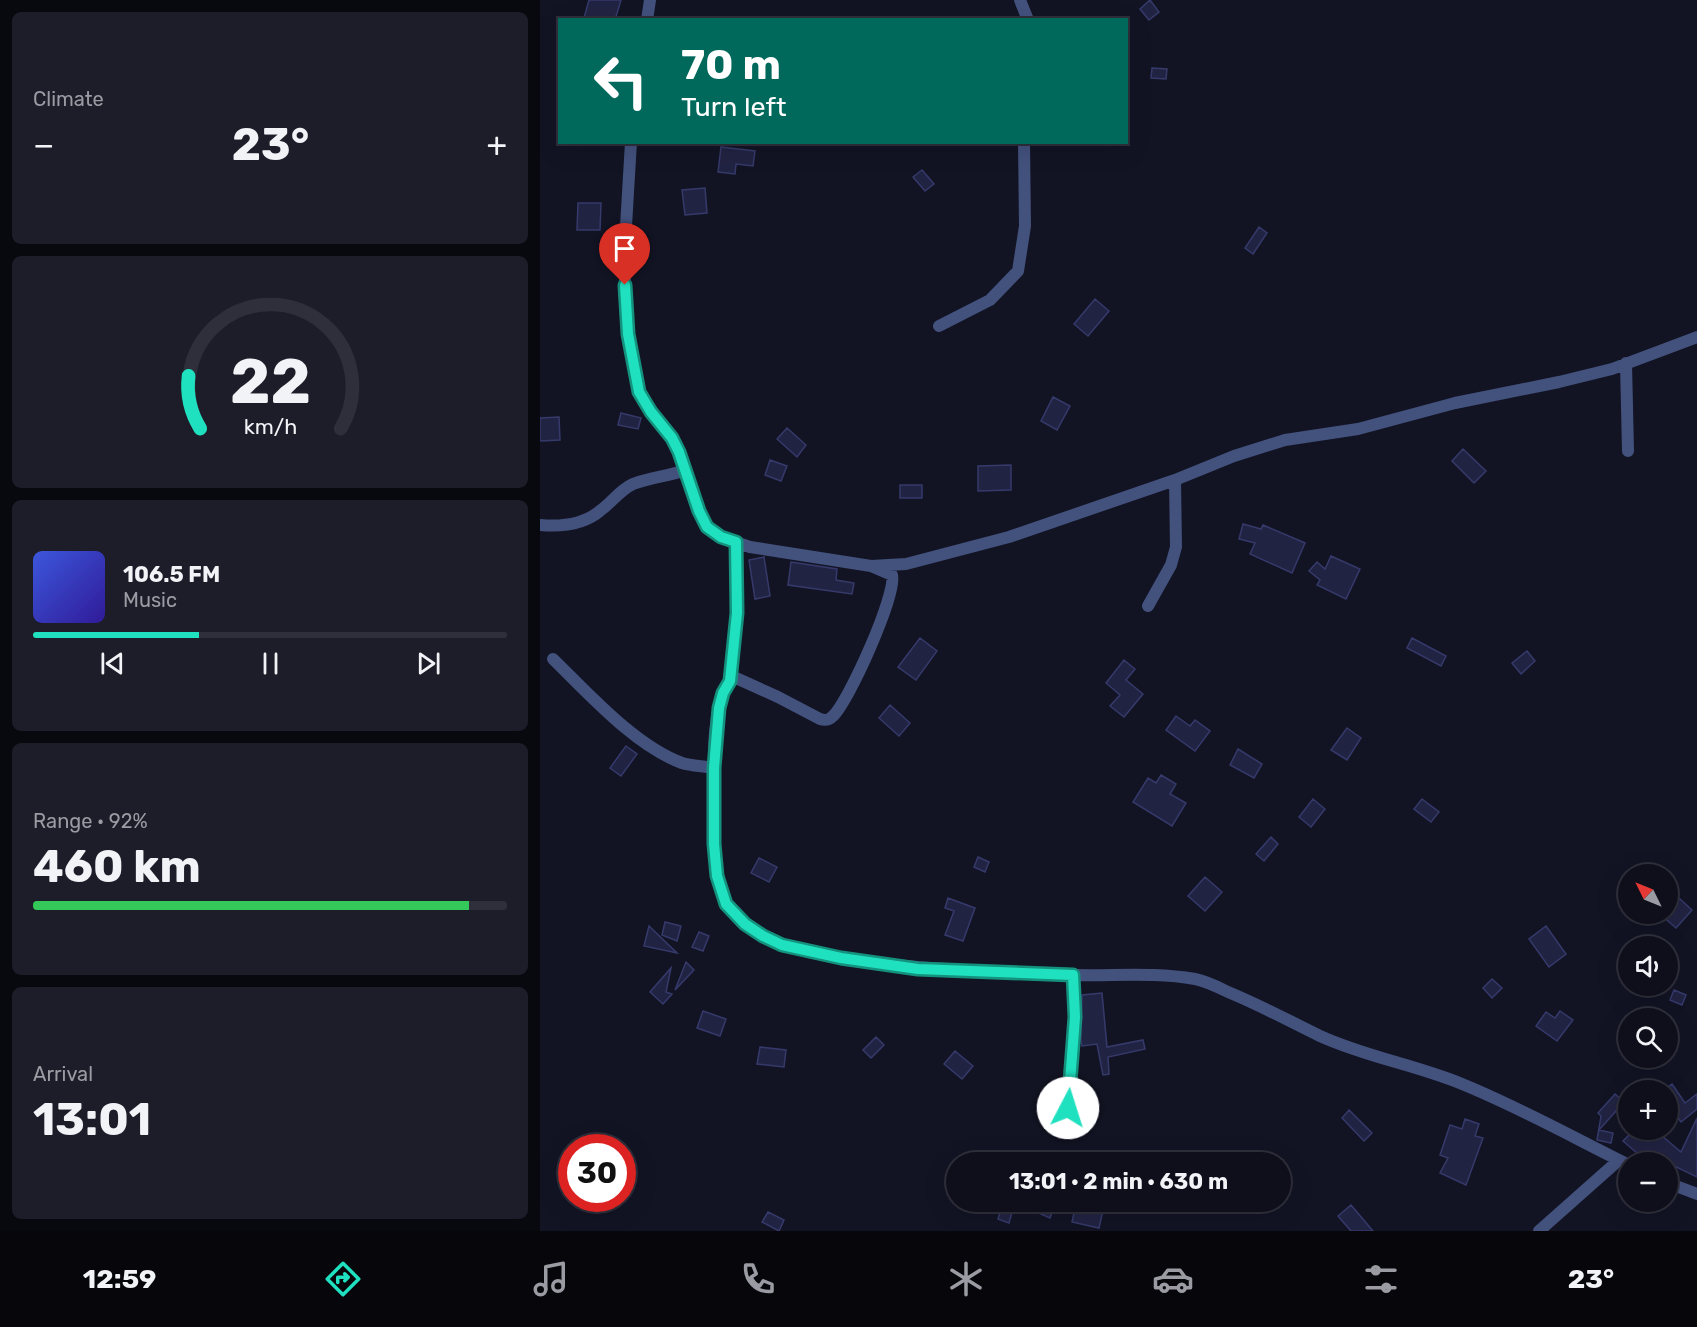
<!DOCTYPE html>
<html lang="en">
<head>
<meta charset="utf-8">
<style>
	:root { --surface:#0e0f1b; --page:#1c1d28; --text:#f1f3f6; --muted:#9b9ca3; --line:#2e2f3a; --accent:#1fe1c0 }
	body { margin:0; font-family:Rubik,sans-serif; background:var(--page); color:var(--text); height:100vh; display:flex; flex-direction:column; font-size:22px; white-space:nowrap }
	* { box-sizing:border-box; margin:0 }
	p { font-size:20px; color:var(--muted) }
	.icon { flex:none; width:33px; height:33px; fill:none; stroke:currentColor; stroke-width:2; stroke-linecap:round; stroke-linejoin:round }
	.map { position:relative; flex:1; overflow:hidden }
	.details { display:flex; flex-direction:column; gap:12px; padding:12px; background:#08080f; width:540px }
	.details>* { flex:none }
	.top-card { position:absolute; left:18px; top:18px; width:570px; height:126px; border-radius:0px; box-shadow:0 6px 24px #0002,0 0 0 2px var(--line); background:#00695c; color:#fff; overflow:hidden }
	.needle { width:39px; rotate:313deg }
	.controls { position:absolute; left:1078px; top:864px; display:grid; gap:12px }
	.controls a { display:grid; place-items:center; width:60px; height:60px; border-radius:50%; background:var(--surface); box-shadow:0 6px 24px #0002,0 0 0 2px var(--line); font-size:30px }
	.speed { position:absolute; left:18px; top:1134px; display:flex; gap:12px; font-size:30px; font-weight:700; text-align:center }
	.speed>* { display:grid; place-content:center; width:78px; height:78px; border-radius:50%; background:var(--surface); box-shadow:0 6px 24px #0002,0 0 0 2px var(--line); line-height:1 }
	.speed .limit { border:9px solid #d22; background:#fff; color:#111 }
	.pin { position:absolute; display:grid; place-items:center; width:51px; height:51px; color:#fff; margin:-62px -26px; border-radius:50% 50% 50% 0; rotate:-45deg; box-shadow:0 0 6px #0007 }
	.pin .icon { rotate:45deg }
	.me { position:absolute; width:66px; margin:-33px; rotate:5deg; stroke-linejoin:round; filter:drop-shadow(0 0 4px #0008) }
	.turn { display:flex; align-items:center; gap:21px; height:126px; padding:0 24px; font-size:27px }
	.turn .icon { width:78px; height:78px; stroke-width:2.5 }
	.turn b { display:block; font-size:42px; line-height:51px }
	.big { font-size:45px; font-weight:700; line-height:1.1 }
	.details .tile { flex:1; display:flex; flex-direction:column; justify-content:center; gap:9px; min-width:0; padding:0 21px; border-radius:9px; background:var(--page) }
	.details .dial { align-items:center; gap:0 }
	.dial svg { height:156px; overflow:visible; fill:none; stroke:var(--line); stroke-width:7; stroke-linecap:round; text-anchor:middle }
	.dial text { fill:var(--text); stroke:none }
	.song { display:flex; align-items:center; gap:18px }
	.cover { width:72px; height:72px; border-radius:9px; background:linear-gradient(135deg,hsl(230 70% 55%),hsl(250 70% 35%)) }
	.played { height:6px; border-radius:3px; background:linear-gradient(90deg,var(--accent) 35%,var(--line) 35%) }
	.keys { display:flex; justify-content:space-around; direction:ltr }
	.heat { display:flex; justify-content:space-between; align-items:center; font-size:33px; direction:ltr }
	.charge { height:9px; border-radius:4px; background:linear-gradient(90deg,#34c759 92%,var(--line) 0) }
	.trip { position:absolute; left:406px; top:1152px; width:345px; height:60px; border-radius:30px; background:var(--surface); box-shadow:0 6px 24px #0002,0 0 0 2px var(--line); font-weight:700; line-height:60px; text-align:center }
	.dock { display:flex; height:96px; justify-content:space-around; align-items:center; background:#06060b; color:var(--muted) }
	.dock .icon { width:42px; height:42px }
	.dock .active { color:var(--accent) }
	.dock b { font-size:27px; color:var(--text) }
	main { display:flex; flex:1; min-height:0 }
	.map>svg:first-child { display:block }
	.building { fill:#212342; stroke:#363a6b; stroke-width:1.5 }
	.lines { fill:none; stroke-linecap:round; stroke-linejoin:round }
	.street { stroke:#43517d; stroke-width:12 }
	.route-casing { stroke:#14927d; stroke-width:15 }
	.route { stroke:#1fe1c0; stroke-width:10 }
</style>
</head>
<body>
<main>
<section class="details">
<div class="tile"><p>Climate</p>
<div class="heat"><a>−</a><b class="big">23°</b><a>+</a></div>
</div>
<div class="tile dial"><svg viewBox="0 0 100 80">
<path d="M14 69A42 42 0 1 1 86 69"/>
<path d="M14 69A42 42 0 0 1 8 42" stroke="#1fe1c0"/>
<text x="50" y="56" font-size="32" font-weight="700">22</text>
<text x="50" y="72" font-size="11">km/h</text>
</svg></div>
<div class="tile">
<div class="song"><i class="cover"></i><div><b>106.5 FM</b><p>Music</p></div></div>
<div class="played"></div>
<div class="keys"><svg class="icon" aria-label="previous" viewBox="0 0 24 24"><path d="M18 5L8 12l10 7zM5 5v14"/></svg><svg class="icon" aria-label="pause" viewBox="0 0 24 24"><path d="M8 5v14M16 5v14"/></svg><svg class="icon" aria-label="next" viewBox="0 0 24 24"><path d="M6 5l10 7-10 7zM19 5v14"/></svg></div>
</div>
<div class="tile"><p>Range · 92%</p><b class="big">460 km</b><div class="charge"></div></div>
<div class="tile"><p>Arrival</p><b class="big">13:01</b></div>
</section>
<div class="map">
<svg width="1157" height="1231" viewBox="0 0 1157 1231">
	<rect width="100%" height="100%" fill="#121424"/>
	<path class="building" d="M49 0H81L75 20 44 18Z
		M610 0 619 12 609 20 600 9Z
		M612 68 627 69 626 79 611 78Z
		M181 147 215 151 213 166 196 164 195 174 178 172Z
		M382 170 394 184 385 191 373 177Z
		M165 188 167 213 145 215 142 190Z
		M38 203H61L60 230H37Z
		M719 227 727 233 713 254 705 248Z
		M555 299 569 311 548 336 534 324Z
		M513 397 530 406 517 430 501 421Z
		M81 413 101 418 98 429 78 425Z
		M19 417 20 440 0 441V418Z
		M247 428 266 445 257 457 237 439Z
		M923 449 946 471 934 483 912 461Z
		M230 460 247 466 241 481 225 475Z
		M471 465V490L438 491V466Z
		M360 485H382V498H360Z
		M703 524 721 529 723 525 765 543 752 573 710 554 715 543 699 539Z
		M791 556 820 569 806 599 777 585 780 580 769 571 777 562 785 569Z
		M224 557 230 596 215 599 209 560Z
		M251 562 297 569 296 580 314 583 312 594 248 585Z
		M380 638 397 651 376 680 358 667Z
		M872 638 906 656 901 666 867 648Z
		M987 651 995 661 981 674 972 663Z
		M584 660 595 669 586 680 603 694 584 717 570 706 580 695 566 683Z
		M350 705 370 723 359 736 339 718Z
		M636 716 650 726 655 720 670 731 655 751 626 730Z
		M807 728 821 738 807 760 791 750Z
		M86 746 97 754 81 776 70 768Z
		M698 749 722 764 714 778 690 765Z
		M621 775 636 784 630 794 646 803 632 826 593 802 608 778 616 783Z
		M773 799 785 809 771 827 759 817Z
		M882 799 899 812 891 822 874 809Z
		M731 837 738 844 724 861 716 854Z
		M438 857 449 862 445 872 434 867Z
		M219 858 237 867 229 882 211 873Z
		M665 877 682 892 665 911 648 896Z
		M1128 888 1152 910 1136 928 1120 914H1128Z
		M408 898 435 908 423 941 405 935 414 911 405 908Z
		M125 922 141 926 137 941 122 935Z
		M109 926 137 953 104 946Z
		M1006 926 1026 954 1009 967 989 939Z
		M159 932 169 936 163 951 152 947Z
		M146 962 154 970 135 990Z
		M131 968 126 992 132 994 123 1004 110 992Z
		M952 979 962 988 952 998 943 988Z
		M1134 990 1146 995 1142 1005 1130 1000Z
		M562 993 567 1047 603 1040 605 1049 568 1057 569 1074 563 1075 557 1044 542 1046 541 1041 542 995Z
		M163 1011 186 1019 180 1036 157 1028Z
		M1020 1011 1033 1020 1017 1041 996 1026 1006 1012 1015 1018Z
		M336 1037 344 1045 331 1058 323 1050Z
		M220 1047 246 1050 244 1067 217 1064Z
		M415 1051 433 1066 422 1079 404 1064Z
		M1132 1084 1145 1103 1157 1094V1109L1141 1122 1128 1105V1090H1124Z
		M1075 1094 1084 1102 1059 1130 1073 1133 1071 1143 1057 1140 1061 1116 1058 1113Z
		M809 1110 832 1133 824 1141 802 1118Z
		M1157 1118V1177L1126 1162 1114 1152 1106 1161 1083 1141 1094 1130H1115L1141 1152Z
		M925 1119 939 1124 935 1136 943 1138 926 1185 900 1173 908 1158 900 1155 910 1125 922 1129Z
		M463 1202H475L469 1223 458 1219Z
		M495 1202H516L510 1218 492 1210Z
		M536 1204 563 1210 559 1228 532 1222Z
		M811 1205 833 1231H811L798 1216Z
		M228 1212 244 1220 239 1231 222 1222Z"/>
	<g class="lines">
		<path class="street" d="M480 0 488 20
			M107 20 110 0
			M91 142 85 243V285L88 334 99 392 111 412 132 438 139 452 159 511 167 527 181 537 210 547 331 566 366 564 469 537 635 480 694 456 745 440 818 429 915 403 1019 382 1072 369 1157 337
			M399 326 450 300 478 271 485 226 484 142
			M1086 363 1088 451
			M0 525C22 527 44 525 61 510 72 502 80 490 93 484 108 478 127 476 143 471V466
			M331 566 352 575C357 594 309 701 293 716 289 720 286 721 280 719L238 697 196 678C189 682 185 688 182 696 171 730 174 769 175 804 175 833 171 877 187 904 194 917 209 928 222 935 250 951 288 956 320 961 391 970 464 973 535 975 575 976 615 972 655 979 666 981 678 987 688 992 720 1005 749 1021 780 1036 826 1057 876 1065 922 1084 979 1107 1034 1138 1089 1165
			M608 606 631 565 636 547 635 480
			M13 659C48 693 95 746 142 763 151 766 164 766 174 768
			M190 681 197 613V542
			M528 1108 535 1017 533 975
			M1128 1183 1157 1194
			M999 1231 1079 1160"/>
	</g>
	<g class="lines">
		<g class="route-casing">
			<path id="route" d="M85 285 88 334 99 392 111 412 132 438 139 452 159 511 167 527 181 537 196 542 197 613 190 681 183 693 179 708 174 768V844L177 876 186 904 205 924 223 936 242 945 301 958 378 969 533 975 535 1017 528 1108"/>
		</g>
		<use href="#route" class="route"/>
	</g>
</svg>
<div class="controls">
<a><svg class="needle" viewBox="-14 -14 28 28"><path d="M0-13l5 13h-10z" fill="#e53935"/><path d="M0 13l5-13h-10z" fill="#9b9ca3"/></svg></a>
<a><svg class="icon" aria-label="sound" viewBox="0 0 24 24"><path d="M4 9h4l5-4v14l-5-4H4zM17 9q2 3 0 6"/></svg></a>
<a><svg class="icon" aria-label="search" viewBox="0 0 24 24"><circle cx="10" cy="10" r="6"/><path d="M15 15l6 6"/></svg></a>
<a>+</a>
<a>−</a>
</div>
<div class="speed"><div class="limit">30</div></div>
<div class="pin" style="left:85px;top:285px;background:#d93025"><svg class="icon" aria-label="arrive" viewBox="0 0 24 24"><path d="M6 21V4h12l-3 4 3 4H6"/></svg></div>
<svg class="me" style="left:528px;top:1108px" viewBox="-20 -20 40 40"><circle r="19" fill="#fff"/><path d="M0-13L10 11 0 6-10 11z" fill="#1fe1c0"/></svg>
<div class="trip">13:01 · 2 min · 630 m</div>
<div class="top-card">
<div class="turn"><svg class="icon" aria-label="left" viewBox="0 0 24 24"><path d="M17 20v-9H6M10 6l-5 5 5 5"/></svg><div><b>70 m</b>Turn left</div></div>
</div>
</div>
</main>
<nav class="dock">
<b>12:59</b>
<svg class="icon active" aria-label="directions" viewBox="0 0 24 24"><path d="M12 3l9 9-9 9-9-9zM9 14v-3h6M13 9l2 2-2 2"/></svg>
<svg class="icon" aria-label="music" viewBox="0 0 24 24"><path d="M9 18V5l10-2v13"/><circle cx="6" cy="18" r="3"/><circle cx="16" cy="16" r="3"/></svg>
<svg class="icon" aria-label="phone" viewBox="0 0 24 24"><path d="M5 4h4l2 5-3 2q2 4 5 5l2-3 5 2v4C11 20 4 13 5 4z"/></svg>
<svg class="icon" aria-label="climate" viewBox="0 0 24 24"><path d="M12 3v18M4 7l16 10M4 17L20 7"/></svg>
<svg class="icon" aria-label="car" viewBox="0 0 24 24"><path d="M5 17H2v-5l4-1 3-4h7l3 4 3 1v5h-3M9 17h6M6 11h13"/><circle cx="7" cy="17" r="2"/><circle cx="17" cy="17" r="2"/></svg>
<svg class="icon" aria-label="filters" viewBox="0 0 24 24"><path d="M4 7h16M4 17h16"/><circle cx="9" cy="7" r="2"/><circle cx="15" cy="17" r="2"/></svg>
<b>23°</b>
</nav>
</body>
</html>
